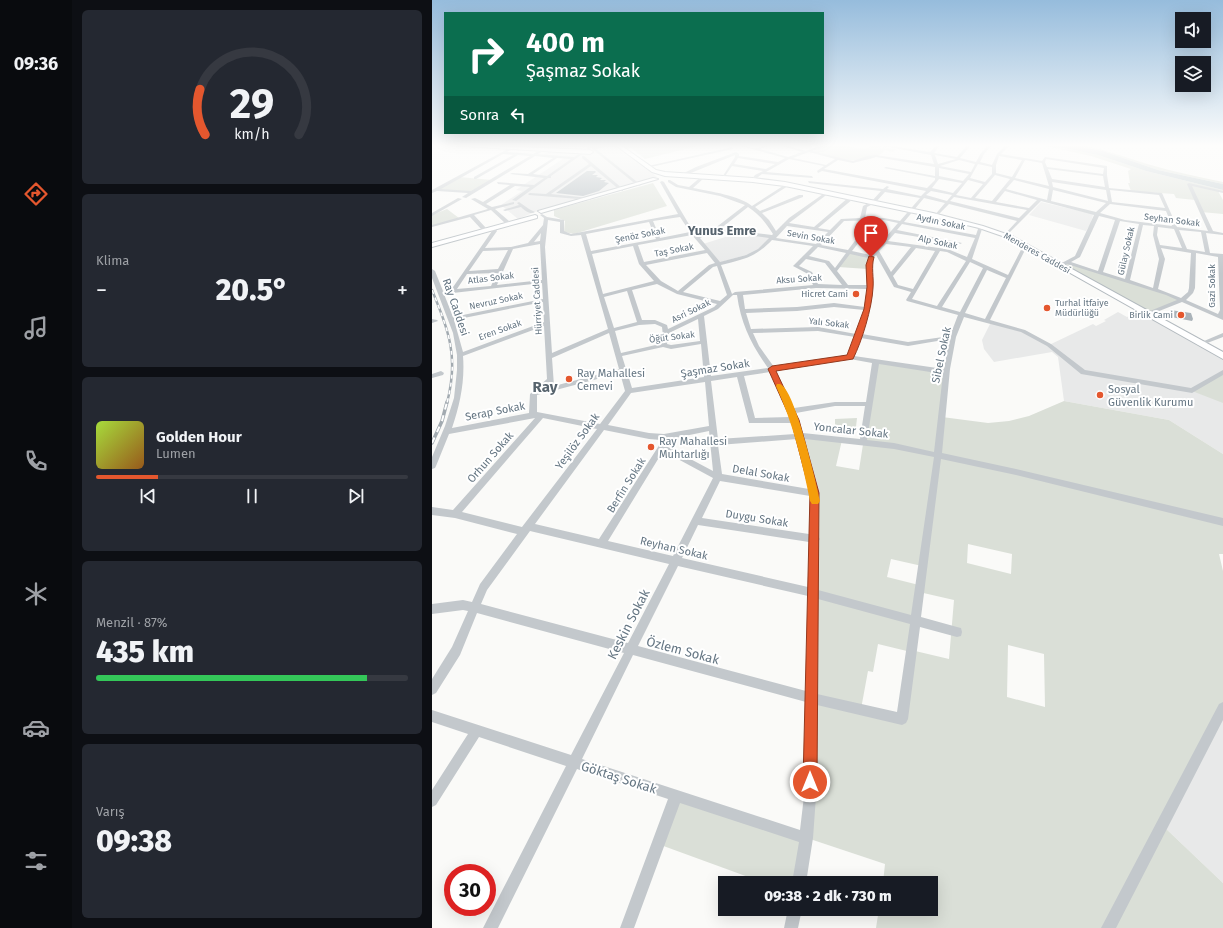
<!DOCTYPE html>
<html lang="tr">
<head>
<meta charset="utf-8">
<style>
	:root { --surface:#171b24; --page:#242831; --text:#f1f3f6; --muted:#9ea1a6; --line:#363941; --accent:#e4572e }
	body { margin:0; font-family:"Fira Sans",sans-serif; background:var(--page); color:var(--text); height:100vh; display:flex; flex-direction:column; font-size:15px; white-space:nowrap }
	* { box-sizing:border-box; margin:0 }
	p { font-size:13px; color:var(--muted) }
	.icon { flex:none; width:22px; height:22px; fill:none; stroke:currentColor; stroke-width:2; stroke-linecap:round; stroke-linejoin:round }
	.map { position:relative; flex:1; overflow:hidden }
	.panel { display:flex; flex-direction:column; gap:10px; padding:10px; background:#0d0f14; width:360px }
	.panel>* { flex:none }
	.banner { position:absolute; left:12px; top:12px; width:380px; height:122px; border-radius:0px; box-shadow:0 4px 16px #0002; background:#0b6e4f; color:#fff; overflow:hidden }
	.controls { position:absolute; left:743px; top:12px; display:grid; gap:8px }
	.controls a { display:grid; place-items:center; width:36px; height:36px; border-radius:0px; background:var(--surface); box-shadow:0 4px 16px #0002; font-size:20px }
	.speed { position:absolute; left:12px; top:864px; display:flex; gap:8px; font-size:20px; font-weight:700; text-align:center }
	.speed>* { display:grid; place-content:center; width:52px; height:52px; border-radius:50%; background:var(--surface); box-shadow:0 4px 16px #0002; line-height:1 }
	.speed .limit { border:6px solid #d22; background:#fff; color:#111 }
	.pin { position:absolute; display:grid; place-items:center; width:34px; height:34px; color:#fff; margin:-41px -17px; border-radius:50% 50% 50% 0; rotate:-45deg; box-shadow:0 0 4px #0007 }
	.pin .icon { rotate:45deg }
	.me { position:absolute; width:44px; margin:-22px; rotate:0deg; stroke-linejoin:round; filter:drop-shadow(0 0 3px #0008) }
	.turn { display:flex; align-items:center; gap:14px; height:84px; padding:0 16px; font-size:18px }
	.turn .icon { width:52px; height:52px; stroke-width:2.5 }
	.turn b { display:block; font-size:28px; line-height:34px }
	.then { display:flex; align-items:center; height:38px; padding:0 16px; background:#0003; gap:8px; font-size:15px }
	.big { font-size:30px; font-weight:800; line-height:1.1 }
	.panel .tile { flex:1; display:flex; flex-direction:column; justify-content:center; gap:6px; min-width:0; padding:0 14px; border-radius:6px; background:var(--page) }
	.panel .dial { align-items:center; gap:0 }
	.dial svg { height:104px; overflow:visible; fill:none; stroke:var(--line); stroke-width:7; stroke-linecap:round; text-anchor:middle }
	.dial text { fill:var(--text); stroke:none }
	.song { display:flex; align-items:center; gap:12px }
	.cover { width:48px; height:48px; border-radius:6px; background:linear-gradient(135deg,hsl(80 70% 55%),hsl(30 70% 35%)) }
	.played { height:4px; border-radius:2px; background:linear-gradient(90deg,var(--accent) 20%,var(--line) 20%) }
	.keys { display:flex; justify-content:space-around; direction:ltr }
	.heat { display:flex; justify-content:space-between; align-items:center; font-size:22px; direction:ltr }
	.charge { height:6px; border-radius:3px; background:linear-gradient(90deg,#34c759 87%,var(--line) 0) }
	.trip { position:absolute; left:286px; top:876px; width:220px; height:40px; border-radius:0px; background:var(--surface); box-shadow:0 4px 16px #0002; font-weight:800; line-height:40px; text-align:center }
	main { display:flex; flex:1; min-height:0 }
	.dock { display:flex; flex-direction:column; width:72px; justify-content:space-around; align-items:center; background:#090b0e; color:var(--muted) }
	.dock .icon { width:28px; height:28px }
	.dock .current { color:var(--accent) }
	.dock b { font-size:18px; color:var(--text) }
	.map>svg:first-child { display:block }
	.built { fill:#e8e9e9 }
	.green { fill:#dadfd7; fill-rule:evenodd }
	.water { fill:#bbc7cb }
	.building { fill:#aab3b9 }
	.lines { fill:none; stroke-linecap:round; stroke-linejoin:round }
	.secondary-casing { stroke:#b3babf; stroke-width:2 }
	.street { fill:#c3c8cc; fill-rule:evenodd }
	.secondary { fill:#fff; fill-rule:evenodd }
	.rail-far1-casing { stroke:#a2aab0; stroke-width:2.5 }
	.rail-casing { stroke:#a2aab0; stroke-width:3.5 }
	.rail-far1 { stroke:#fff; stroke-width:1.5; stroke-dasharray:4; stroke-linecap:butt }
	.rail { stroke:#fff; stroke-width:2; stroke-dasharray:6; stroke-linecap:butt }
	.route { fill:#e4572e; stroke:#94391e }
	.slow { fill:#f59e0b }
	.poi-dot { fill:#e4572e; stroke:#fff; stroke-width:1.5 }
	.labels { text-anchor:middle; stroke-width:4; stroke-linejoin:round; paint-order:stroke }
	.far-street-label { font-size:9px; fill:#657683; stroke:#fff }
	.far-poi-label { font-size:9px; fill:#657683; stroke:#fff; text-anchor:end }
	.street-label { font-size:11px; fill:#657683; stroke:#fff }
	.poi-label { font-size:11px; fill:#657683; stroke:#fff; text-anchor:start }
	.far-district-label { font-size:13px; font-weight:bold; fill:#57646e; stroke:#fff }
	.near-street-label { font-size:13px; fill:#657683; stroke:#fff }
	.district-label { font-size:15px; font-weight:bold; fill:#57646e; stroke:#fff }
</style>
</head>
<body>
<main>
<nav class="dock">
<b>09:36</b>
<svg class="icon current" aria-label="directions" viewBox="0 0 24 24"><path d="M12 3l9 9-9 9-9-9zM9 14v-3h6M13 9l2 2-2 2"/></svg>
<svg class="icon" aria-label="music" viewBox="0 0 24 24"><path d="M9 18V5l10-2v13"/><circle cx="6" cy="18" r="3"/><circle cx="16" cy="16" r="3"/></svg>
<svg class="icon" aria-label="phone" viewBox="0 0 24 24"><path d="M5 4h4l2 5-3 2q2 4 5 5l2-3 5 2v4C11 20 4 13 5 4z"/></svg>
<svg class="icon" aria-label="climate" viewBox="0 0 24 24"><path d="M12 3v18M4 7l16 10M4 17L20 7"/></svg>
<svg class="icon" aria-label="car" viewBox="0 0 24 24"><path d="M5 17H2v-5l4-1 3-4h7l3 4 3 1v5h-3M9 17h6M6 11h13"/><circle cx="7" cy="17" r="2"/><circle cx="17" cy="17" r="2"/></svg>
<svg class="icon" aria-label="filters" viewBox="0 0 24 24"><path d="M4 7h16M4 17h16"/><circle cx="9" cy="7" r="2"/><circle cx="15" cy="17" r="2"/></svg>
</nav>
<section class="panel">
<div class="tile dial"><svg viewBox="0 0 100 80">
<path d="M14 69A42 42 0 1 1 86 69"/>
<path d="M14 69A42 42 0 0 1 10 34" stroke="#e4572e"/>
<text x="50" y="56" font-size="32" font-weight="700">29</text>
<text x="50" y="72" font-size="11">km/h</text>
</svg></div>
<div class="tile"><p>Klima</p>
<div class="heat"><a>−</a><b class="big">20.5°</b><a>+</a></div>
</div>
<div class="tile">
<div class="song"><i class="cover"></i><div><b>Golden Hour</b><p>Lumen</p></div></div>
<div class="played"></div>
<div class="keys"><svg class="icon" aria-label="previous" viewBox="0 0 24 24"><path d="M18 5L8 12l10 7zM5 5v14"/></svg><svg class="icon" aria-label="pause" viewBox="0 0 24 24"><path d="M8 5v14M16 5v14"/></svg><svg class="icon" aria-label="next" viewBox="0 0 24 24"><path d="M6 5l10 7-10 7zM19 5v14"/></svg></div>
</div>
<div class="tile"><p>Menzil · 87%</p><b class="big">435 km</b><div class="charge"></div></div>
<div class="tile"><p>Varış</p><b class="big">09:38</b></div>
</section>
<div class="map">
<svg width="791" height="928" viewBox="0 0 791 928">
	<rect width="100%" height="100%" fill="#fafaf8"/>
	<path class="built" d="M87 144H188L220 166 214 168 225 177 207 185 126 207 103 212 86 219 69 205 90 191 84 190 132 158 109 156 119 150 82 147Z
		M609 202 661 214 659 223 654 231 597 215Z
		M306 233 342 237 324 252 286 263 271 244Z
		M709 310 791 356V454L737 420 632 401 626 357 620 352 562 362 552 349 550 340 559 322 591 331 617 345 661 324 664 326 674 321 672 320 686 312 695 317Z
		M791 708V883L730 825Z"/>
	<path class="green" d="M192 144H274L213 159 199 148 195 149 190 145H193Z
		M396 144 434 149 442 144 451 145 447 150 451 147 464 149 461 152 453 150C435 170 398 156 376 151Z
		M604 144H612L666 155 714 171 791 190V192L786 191 791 200V214L769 212 763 200 744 198 742 194 699 191 696 183H698L696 171 699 169 659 156Z
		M631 144C662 144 690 157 719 165 743 172 767 177 791 182V184L726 170 671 151Z
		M27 177 60 180 39 192 5 189Z
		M221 183 235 206 142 234 132 232 133 221 122 216V210Z
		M15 209 27 218 0 226V215Z
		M416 252 439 257 436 269 406 267Z
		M636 263 750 299 715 314 628 266Z
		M444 361 514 372 510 417 556 423 577 421 597 416 632 401 737 420 791 454V554H787L791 571V708L730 825 791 883V928H444L447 909H499V883H451L453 864 375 838 367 883H333L226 844 244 796 374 838 383 504 368 436 410 440 404 466 427 470ZM536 544 580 554 579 574 535 563ZM459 559 490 566 487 585 455 577ZM487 592 522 600 517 659 479 650ZM446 644 479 652 470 719 429 709 436 671 441 672ZM576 645 612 654 613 707 575 697Z
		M791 372V403L760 391Z
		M425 418 423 436 403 434V419Z"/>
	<path class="water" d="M612 144H631L671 151 726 170 791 184V190L714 171 666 155Z"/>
	<path class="building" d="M155 171H163L164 172 160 175H166L164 177 170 178 168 180H174L172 182 177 183 167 191 151 196 124 193Z
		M738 310 759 313 761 319 760 321 739 317Z"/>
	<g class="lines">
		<g class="secondary-casing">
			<path id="secondary" d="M15 144 158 150 161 152 158 154 17 145Z
				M182 144H187L224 170 233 172 321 178 353 182 501 213 551 226 580 236 791 352V359L576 238 547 228 501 217 353 186 321 182 233 176 220 172Z
				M221 178 226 179 109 213 106 211Z
				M103 215 105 216V218L0 247V243Z"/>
		</g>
		<path class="street" d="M62 144H66L57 148V146Z
			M85 144H89L75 152 101 154 112 148 113 150 106 154 142 157 157 147 154 144H158L162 147 184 144 164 149 209 185 206 186 159 148 119 176V178H116L84 201 80 200 98 187 83 186 54 204 60 207 82 202V204L63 209 77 221V223H73L59 210 42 215 54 228V230H50L38 217 0 227V225L56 209 39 199 43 198 51 202 78 185 66 184 65 182 102 185 112 178 78 174 80 173 96 174 121 158 103 156 34 198 30 197 36 193 5 191 0 193V190ZM71 154 81 155 42 177V179H44L86 155 98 156 39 191 9 189ZM125 158 139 159 115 176 101 174Z
			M124 144H128L117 150 114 149Z
			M302 144C310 144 317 149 324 148 330 148 334 144 340 144L328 149 356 157 370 152 350 146V144L374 151 393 144H398L380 151 421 161 435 156 444 155 502 164 499 155 440 144H447L498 152 505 144H509L502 153 525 157 536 144H540L528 158 544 162 549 153 557 144H561L552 154 548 162 560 165 565 154 575 144H579L569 154 610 161 613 157 675 166V175L677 188 730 193 745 227 776 231 755 184 757 183 791 191V193L760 186 781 231 791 233V235L774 233 778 253 791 254V320L750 302 717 315H713V313L745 300 734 295 635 264 630 267H626V265L643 256 662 215 609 201 574 236 572 235 585 221 517 204 504 217 502 216 513 203 492 198 472 222 544 235 547 226H551L540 259 576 275 591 246 595 245V246L558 320 593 330 619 344 653 370 759 388 791 370V375L760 393 649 374 615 346 589 332 532 317 524 337 518 369 510 453 584 469 791 518V526L584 475 509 459 489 617 525 627 529 628 530 632 529 636 525 637 488 627 476 719 474 723 470 725 385 705 384 796 381 838 374 883H360L367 842 248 803 202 928H188L236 799 145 769 66 928H51L134 766 47 737 4 805 0 807V790L36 734 0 722V710L139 755 192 653 45 613 28 655 4 693 0 695V679L20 647 36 611 31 610 0 614V604L31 600 40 602 48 584 85 534 23 518 0 515V507L21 510 103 418 17 434 4 466 3 468 0 469V457L13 426 22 398 25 370V355L21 333 0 278V269L3 271 11 291 19 290 60 231 58 228V227H62L65 231 53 248 79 247 96 243 111 225 112 218 108 215 110 214 115 217 132 220V231L139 234 246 214 228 182 230 181 232 182 258 226 265 235 282 229 313 205 288 196 244 187 236 182V180H238L246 185 257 187 270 176H272V178L261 188C277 191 309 196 320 206L354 184H356V186L323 207 328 211 367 195H371V197L330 213 337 220 344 231 357 218 394 192 397 193 357 223 382 227 417 197H421V199L386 228 398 230 409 219 428 218 431 206 440 201 449 191 377 183 376 181 451 189 455 186 457 187 455 189 489 196 494 191 390 171 386 173 385 171 392 166 357 159 334 172 380 176 381 178 330 174 321 181 319 180 323 175 331 171 300 166 291 179H289L303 157V155L249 177 246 176 264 167 304 152 307 154V156L346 162 353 158ZM377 152 403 159 394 165 361 158ZM503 155 524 159 506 164ZM567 156 590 160 580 177 564 173V165ZM444 157 503 167V176L454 167 452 168 503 178V180L495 188 392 169 406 160 421 163ZM306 158 343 164 334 169 302 164ZM614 159 672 168 671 174 615 167 613 162ZM527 160 543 164 539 172 508 166ZM593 160 610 163 617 186 583 178ZM546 164 560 167V174L553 182 538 178ZM507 168 537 174 531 181 507 176ZM616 169 671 176 673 187 620 179ZM563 175 578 179 560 201 543 198ZM507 179 530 183 521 193 500 188ZM536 180 551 184 539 198 524 195ZM582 180 617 189 615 200 574 189ZM620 182 674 190 676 201 621 187ZM621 190 674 203 664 212 619 201ZM678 190 727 195 733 208 680 202ZM499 191 520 195 515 201 494 195ZM573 191 605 200 597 208 564 202ZM453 192 488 198 468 221 452 218H433L435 207 443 203ZM522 197 595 210 587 218 518 201ZM678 204 734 211 740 226 693 220 668 213ZM316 207C327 214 334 223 341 234L340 235 288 229ZM667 216 683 220 666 271 639 262 648 257ZM248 217 258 232 228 238 221 221ZM116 220 128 222V233L139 236 149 235 176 329 120 353 113 247ZM452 220 466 223 453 238 428 234 416 250 389 245 412 221ZM688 221 707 224 693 279 671 272ZM217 222 224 239 159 251 154 234ZM470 224 543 238 535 257 518 250 507 248 456 241 463 233 528 244 530 243 465 230ZM711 225 722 226 721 235 727 259 721 288 698 280ZM355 226 396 232 384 244 344 238ZM726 227 742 229 750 248 728 245 725 235ZM747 230 769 232 773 252 755 249ZM284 231 337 238 326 249 314 255 288 262 268 238ZM109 233 108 241 102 242ZM260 235 273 250 212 262 206 245ZM431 237 450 241 444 249H442L438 255 420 251ZM340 240 381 246 361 266 376 274 381 285 303 292 300 294 289 265C312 259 323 258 340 240ZM108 244 110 280 65 285 81 249ZM454 244 479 247 459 272 447 251ZM201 246 207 264 222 281 171 294 160 254ZM386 247 414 253 403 268 397 261 377 256ZM484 248 503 251 481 289 466 285 461 276ZM729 248 759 253 757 288 756 292 749 298 726 289 733 259ZM76 250 66 269 37 271 51 251ZM508 251 515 252 534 261 505 306 480 299ZM275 253 283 263 277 265 246 291 229 281 214 265ZM764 253 786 257 788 310 786 314 754 300 761 293 763 288ZM418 254 436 258 434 268 435 285H416L405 271ZM444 255 462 287 479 292 474 300 475 301 526 315 518 336 476 342 430 334C435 322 438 310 440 298 441 284 434 266 444 255ZM374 259 393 263 410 285 386 284 380 272 367 266ZM538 262 551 268 528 312 510 307ZM285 266 295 295 288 301 251 292 281 267ZM555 270 574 278 553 319 533 313ZM65 273 59 286 25 289 35 274ZM110 283 111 299 21 317 12 294ZM225 284 245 294 285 304 282 307 236 329 235 325 223 320H210L200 290ZM384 288 435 289 433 307 402 303 365 307 313 309 311 295ZM195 291 205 322 182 328 172 297ZM301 295H305C309 324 319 344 336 368L279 376 272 316 286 309ZM111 302 112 322 31 352 22 320ZM402 307 432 310 424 334 386 327 319 329 314 313 365 311ZM266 319 268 341 239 345 235 344 237 333ZM223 324 230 327 231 336 228 344 189 353 183 331 207 325ZM112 326 115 379 98 394 97 413 20 428C28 405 33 381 31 356ZM386 331 423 337 415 355 342 367 327 346 321 333ZM177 333 187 369 122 386 120 358ZM429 338 476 346 517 339 512 369 422 356ZM269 344 272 377 200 388 190 356 231 347 239 349ZM418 359 440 363 434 402H403L362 408 344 371ZM447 364 511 374 502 452 462 443 435 440ZM338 372 356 411 358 417 323 418 312 376ZM188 373 193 391 168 424 105 412V395ZM305 377 317 423H360L363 434 286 439 279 381ZM273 382 277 426 232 434 217 433 176 425 199 393ZM403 406H433L428 439 371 433 364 413ZM111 418 165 429 90 527 30 512ZM172 430 217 439 229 440 227 442 226 447 167 539 103 524ZM277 431 281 471 234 446 235 442 233 440ZM365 439 377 489 290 474 286 445ZM373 439 462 449 502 457 479 615 386 590V542L388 539 386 536V493ZM231 451 281 478 241 556 176 541ZM288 481 378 496 377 534 270 518ZM266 525 377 542 376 587 250 558ZM98 531 237 564 196 643 49 604 55 590ZM246 566 376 596 374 691 206 646ZM386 599 478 624 465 712 385 694ZM201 655 374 702 372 796 368 830 150 759Z
			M300 147 301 149 214 168 212 167Z
			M150 156H152L191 189V191H189L159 166 119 194 157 198H159V200L97 195 96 194 98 193 114 194 157 164 150 158Z
			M26 198 30 199 0 216V213Z
			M87 202 97 209 103 212C99 215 93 211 89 207L73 211 71 210 87 205 85 203Z
			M0 319 5 320 6 321 0 323Z
			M791 333V337L770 345H766L765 344Z
			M9 371 12 373 11 375 0 378V374Z
			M791 702V720L684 928H669L787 704Z
			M356 909H370L366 928H352Z"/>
		<use href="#secondary" class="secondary"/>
		<g class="rail-far1-casing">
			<path id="rail-far1" d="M0 290C17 332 27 357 15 403"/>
		</g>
		<g class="rail-casing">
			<path id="rail" d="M0 443 10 421 15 402"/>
		</g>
		<use href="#rail-far1" class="rail-far1"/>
		<use href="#rail" class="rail"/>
	</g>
	<linearGradient id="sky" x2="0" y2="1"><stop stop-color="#96bcdc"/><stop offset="0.53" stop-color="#fdfdfc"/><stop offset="1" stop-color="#fdfdfc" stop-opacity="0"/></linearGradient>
	<rect width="791" height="274" fill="url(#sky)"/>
	<path class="route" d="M437 256 442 257C439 268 442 277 441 288 440 308 430 341 421 359L344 371 367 420 387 493 385 782 383 787 378 789 373 787 371 782 378 493 359 420 336 369 340 366 415 355 432 309 435 287 434 265Z"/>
	<path class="slow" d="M345 384H348C363 389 384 483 388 501L386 504H380L378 501C370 461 361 423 344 386Z"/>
	<g class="poi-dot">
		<circle cx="424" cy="294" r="4"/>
		<circle cx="615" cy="308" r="4"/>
		<circle cx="749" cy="315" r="4"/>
		<circle cx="137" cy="379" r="4"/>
		<circle cx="668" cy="395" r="4"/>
		<circle cx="219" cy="447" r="4"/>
	</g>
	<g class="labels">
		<g class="far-street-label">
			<text transform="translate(740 220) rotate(7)" y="3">Seyhan Sokak</text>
			<text transform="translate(509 222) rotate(12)" y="3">Aydın Sokak</text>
			<text transform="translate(208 235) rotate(-11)" y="3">Şenöz Sokak</text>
			<text transform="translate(379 237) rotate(10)" y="3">Sevin Sokak</text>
			<text transform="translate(506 242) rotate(12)" y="3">Alp Sokak</text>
			<text transform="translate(242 250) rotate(-11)" y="3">Taş Sokak</text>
			<text transform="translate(694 251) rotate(-77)" y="3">Gülay Sokak</text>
			<text transform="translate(605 253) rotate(29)" y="3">Menderes Caddesi</text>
			<text transform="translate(59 278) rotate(-7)" y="3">Atlas Sokak</text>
			<text transform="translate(367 279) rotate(-4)" y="3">Aksu Sokak</text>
			<text transform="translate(780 286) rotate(-90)" y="3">Gazi Sokak</text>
			<text transform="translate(64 301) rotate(-12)" y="3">Nevruz Sokak</text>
			<text transform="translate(105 301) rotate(-93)" y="3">Hürriyet Caddesi</text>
			<text transform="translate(259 311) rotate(-26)" y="3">Asri Sokak</text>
			<text transform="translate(397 323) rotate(6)" y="3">Yalı Sokak</text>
			<text transform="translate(68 330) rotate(-20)" y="3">Eren Sokak</text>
			<text transform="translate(240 337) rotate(-7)" y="3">Öğüt Sokak</text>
		</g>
		<g class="far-poi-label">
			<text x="416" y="297">Hicret Cami</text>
			<text x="623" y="306" text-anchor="start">Turhal İtfaiye<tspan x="623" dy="10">Müdürlüğü</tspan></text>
			<text x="741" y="318">Birlik Cami</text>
		</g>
		<g class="street-label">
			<text transform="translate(24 307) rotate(71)" y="4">Ray Caddesi</text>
			<text transform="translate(509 355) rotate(-78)" y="4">Sibel Sokak</text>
			<text transform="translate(283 368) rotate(-9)" y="4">Şaşmaz Sokak</text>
			<text transform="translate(63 411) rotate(-11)" y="4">Serap Sokak</text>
			<text transform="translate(419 430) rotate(6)" y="4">Yoncalar Sokak</text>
			<text transform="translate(145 441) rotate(-54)" y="4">Yeşilöz Sokak</text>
			<text transform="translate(58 457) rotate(-49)" y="4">Orhun Sokak</text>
			<text transform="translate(329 473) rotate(10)" y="4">Delal Sokak</text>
			<text transform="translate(194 485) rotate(-58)" y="4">Berfin Sokak</text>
			<text transform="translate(325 518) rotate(9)" y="4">Duygu Sokak</text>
			<text transform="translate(242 548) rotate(13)" y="4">Reyhan Sokak</text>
		</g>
		<g class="poi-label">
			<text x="145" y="377">Ray Mahallesi<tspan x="145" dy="13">Cemevi</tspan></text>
			<text x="676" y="393">Sosyal<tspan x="676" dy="13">Güvenlik Kurumu</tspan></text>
			<text x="227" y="445">Ray Mahallesi<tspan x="227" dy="13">Muhtarlığı</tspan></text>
		</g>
		<g class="far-district-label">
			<text x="290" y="235">Yunus Emre</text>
		</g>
		<g class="near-street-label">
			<text transform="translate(196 624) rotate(-63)" y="5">Keskin Sokak</text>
			<text transform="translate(251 650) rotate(15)" y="5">Özlem Sokak</text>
			<text transform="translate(187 777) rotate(18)" y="5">Göktaş Sokak</text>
		</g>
		<g class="district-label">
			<text x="113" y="392">Ray</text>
		</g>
	</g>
</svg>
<div class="controls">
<a><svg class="icon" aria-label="sound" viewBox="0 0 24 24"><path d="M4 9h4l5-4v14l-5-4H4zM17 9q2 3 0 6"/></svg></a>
<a><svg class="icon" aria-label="layers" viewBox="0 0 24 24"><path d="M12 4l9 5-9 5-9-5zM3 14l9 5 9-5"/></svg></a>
</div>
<div class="speed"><div class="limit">30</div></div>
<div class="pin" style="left:439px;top:257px;background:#d93025"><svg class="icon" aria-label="arrive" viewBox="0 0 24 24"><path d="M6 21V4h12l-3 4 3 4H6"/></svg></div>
<svg class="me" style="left:378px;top:782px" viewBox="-20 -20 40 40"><circle r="17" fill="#e4572e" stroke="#fff" stroke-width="3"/><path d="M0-11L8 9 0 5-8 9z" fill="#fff"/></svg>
<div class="trip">09:38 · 2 dk · 730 m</div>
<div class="banner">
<div class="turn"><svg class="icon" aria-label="right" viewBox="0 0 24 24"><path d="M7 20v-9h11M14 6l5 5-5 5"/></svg><div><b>400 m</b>Şaşmaz Sokak</div></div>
<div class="then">Sonra<svg class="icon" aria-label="left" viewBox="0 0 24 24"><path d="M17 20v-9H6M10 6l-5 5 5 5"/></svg></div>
</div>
</div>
</main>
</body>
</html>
